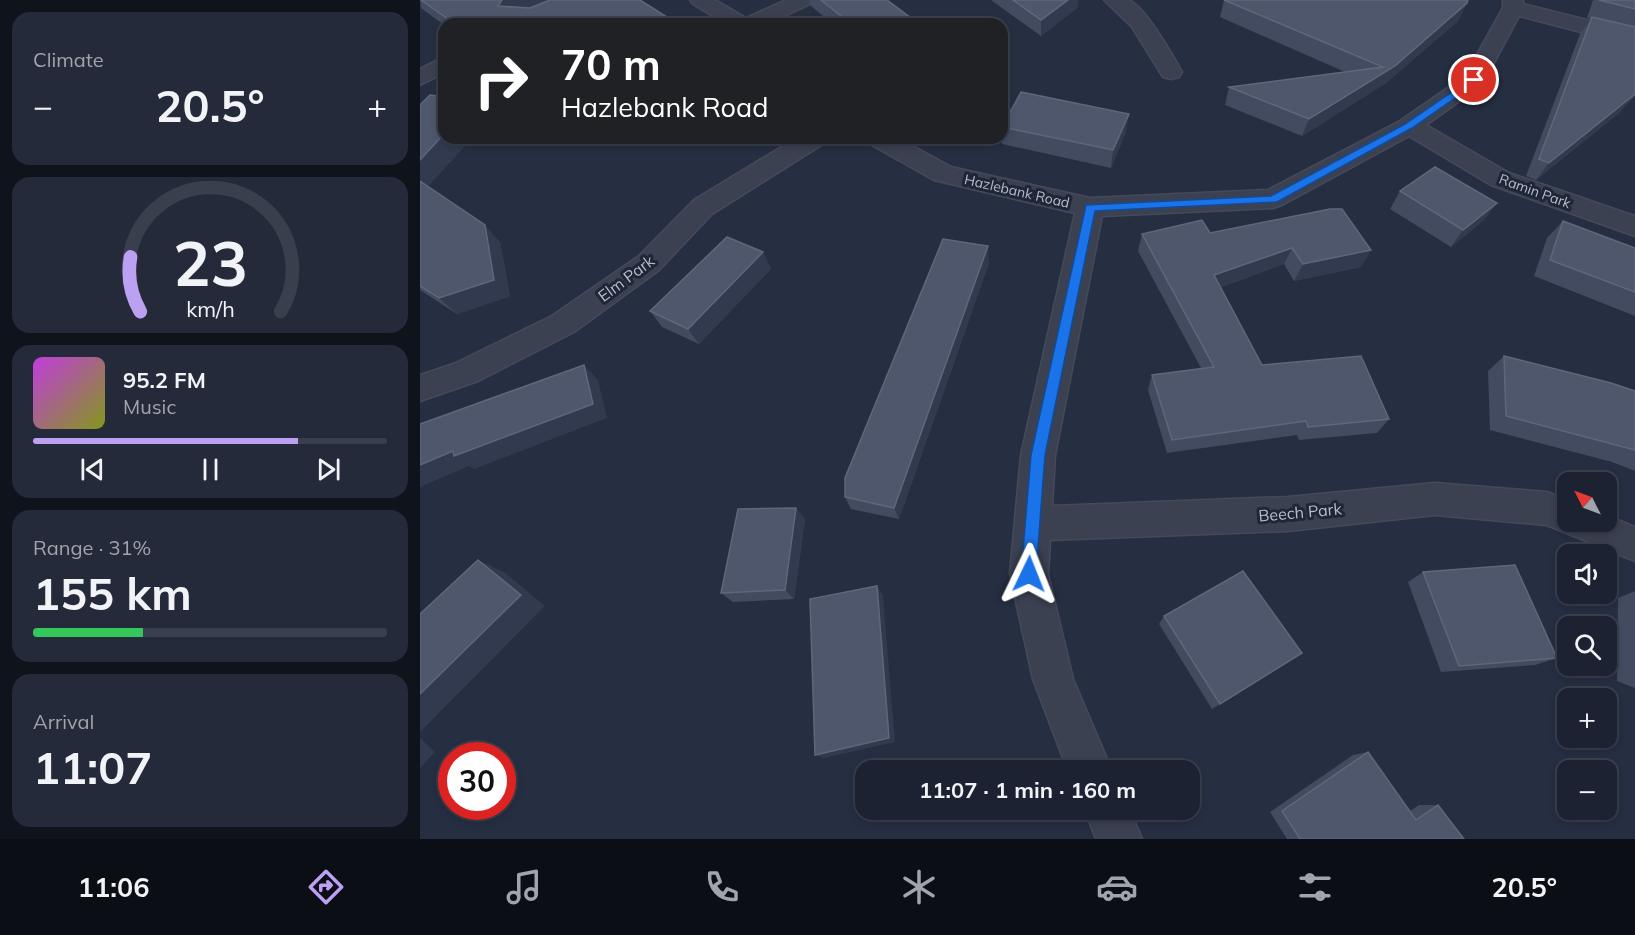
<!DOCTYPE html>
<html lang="en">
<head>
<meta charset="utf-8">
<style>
	:root { --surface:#1c2232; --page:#252a3a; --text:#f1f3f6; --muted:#a0a4ac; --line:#3a3f4d; --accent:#bca0f2 }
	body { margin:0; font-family:Mulish,sans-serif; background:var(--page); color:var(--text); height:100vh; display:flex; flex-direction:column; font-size:22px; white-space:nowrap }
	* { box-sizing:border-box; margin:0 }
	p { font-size:20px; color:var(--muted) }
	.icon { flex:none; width:33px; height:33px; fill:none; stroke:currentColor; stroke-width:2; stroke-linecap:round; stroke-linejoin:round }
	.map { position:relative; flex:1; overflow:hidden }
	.sheet { display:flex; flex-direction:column; gap:12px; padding:12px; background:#0f131c; width:420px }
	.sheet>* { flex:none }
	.hud { position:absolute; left:18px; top:18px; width:570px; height:126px; border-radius:18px; box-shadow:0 3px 9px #0003,0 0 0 2px var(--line); background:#202124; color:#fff; overflow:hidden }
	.needle { width:39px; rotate:312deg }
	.buttons { position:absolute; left:1137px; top:472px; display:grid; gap:12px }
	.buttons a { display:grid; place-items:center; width:60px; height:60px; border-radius:12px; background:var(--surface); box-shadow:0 3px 9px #0003,0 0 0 2px var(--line); font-size:30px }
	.speed { position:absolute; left:18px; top:742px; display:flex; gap:12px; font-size:30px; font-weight:700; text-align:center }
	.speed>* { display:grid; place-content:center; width:78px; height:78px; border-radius:50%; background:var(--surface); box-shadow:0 3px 9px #0003,0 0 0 2px var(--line); line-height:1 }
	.speed .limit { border:9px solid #d22; background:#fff; color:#111 }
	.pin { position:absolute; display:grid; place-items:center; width:51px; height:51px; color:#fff; margin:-26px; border:3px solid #fff; border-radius:50%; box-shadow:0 2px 6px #0007 }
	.me { position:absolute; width:66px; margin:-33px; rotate:2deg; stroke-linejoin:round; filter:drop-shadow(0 0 4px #0008) }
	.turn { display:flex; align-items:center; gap:21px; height:126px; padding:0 24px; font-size:27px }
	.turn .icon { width:78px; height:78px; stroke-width:2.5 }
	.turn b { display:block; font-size:42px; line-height:51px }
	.big { font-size:45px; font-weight:700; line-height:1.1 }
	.sheet .card { flex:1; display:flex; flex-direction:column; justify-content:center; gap:9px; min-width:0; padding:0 21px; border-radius:18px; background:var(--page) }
	.sheet .dial { align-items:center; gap:0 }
	.dial svg { height:156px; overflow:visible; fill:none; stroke:var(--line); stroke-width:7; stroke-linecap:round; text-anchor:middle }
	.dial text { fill:var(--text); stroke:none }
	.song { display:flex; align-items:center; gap:18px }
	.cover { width:72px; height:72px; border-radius:9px; background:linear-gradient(135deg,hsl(290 70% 55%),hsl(70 70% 35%)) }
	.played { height:6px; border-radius:3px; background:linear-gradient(90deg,var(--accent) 75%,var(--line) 75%) }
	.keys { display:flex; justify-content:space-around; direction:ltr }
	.heat { display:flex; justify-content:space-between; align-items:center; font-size:33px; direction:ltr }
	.charge { height:9px; border-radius:4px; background:linear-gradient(90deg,#34c759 31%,var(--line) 0) }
	.trip { position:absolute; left:435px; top:760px; width:345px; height:60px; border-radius:18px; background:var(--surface); box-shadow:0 3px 9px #0003,0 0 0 2px var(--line); font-weight:700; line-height:60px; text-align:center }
	.tab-bar { display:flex; height:96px; justify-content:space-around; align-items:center; background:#0b0e14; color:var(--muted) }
	.tab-bar .icon { width:42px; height:42px }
	.tab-bar .active { color:var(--accent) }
	.tab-bar b { font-size:27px; color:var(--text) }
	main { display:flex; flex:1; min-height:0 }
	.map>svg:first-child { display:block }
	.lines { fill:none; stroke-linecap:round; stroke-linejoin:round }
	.minor-casing { stroke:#454a5b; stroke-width:3 }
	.minor { fill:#3b4151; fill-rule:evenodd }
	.wall { fill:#424b60 }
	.shaded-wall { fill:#313a4f }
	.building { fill:#4f576c; stroke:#5f677a; stroke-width:1.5 }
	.route { fill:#1a73e8; stroke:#114b97; stroke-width:1.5 }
	.labels { text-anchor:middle; stroke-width:6; stroke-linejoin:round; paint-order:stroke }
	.far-street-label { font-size:14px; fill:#b8bdcb; stroke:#1f2637 }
	.street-label { font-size:16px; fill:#b8bdcb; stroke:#1f2637 }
</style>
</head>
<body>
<main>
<section class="sheet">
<div class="card"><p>Climate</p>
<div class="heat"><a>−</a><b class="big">20.5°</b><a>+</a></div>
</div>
<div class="card dial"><svg viewBox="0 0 100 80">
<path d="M14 69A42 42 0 1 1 86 69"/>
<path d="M14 69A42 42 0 0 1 9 41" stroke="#bca0f2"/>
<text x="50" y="56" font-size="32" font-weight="700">23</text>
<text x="50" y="72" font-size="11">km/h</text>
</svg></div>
<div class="card">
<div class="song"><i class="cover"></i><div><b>95.2 FM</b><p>Music</p></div></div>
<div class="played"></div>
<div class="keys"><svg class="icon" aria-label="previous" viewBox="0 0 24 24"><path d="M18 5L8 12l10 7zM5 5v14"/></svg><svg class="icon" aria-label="pause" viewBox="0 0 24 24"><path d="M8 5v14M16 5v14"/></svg><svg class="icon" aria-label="next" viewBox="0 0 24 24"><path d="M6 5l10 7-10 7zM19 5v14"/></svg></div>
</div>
<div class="card"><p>Range · 31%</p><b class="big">155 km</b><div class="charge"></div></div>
<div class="card"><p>Arrival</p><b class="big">11:07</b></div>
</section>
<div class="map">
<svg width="1215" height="839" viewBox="0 0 1215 839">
	<rect width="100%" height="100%" fill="#262e42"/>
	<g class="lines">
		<g class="minor-casing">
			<path id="minor" d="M270 0H295L326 18 366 0H393L390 4 348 24H306L273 4Z
				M684 0C691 0 701 0 708 0 725 5 753 56 762 72L759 77 751 79 743 77 712 27Z
				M1083 0H1103V4L1215 32V46L1099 16 1062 85 1006 125 1089 173 1215 216V236L1071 185 989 136 862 205 853 208 682 216 635 455 632 506 868 497 1015 483 1127 492 1148 500V522H1186V515L1215 527V561L1127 525 1015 515 868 531 630 540 628 574 653 679 692 771H648L613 679 590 574 601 455 655 213 514 180 450 144 447 138H478L531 167 670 198 848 190 980 121 1045 76 1083 8Z
				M24 57V73L0 85V69Z
				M376 138H406L403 144 292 214 239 270 154 332 58 381 0 401V375L36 363 132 316 219 256 274 200Z
				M665 810H710L722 839H676Z"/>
		</g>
		<use href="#minor" class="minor"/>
	</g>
	<path class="wall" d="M0 0H220L258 24H24V25L1 8Z
		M389 0H467L499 24H413L391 6Z
		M571 0H658L657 8 621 36Z
		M804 0 1047 3 1038 21 966 83 882 136 805 105 809 87 925 72 800 17Z
		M1173 0H1215V96L1199 113 1116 180 1106 176 1160 34 1171 19 1167 18Z
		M0 105 52 138 8 186 80 242 90 296 37 314 0 290Z
		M582 126 706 132 691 168 582 144Z
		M980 191 1077 203 1064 220 1031 247 970 209Z
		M1143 221 1215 248V316L1114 276 1127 238Z
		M790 233 951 250 941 267 874 281 864 264 801 287 842 365 969 419 957 433 879 440 877 435 747 453 728 390 732 375 781 368 718 251 722 234Z
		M343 252 351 269 279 344 242 327 230 311Z
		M569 263 479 519 431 509 425 497Z
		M1084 356 1215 391V471L1192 462 1070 430 1068 371Z
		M385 519 374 599 313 602 301 593Z
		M1003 572 1137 658 1115 665 1021 672 988 582Z
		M1215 591V688L1197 681 1198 598Z
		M744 616 882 653 792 709 739 624Z
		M948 752 990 811 999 805H1018L1044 839H867L850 812 933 755Z"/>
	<path class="shaded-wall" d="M82 0H135L94 17 78 6Z
		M648 0H658L657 8 621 36V20Z
		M1047 3 1038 21 966 83 882 136 889 119 975 66Z
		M1215 94V96L1199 113 1116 180 1129 163Z
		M709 114 706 132 691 168 693 150Z
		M24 134V138H52L0 195V160Z
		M1077 203 1064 220 1031 247 1043 230Z
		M65 225 80 242 90 296 37 314 19 298Z
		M568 246 569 263 479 519 474 508Z
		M872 248 864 264 789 291 794 275Z
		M951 250 941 267 874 281 883 264Z
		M343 252 351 269 279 344 268 329Z
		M164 365 178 380 187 418 54 469 49 466 0 487V465Z
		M376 508 385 519 374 599 365 590Z
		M58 560 84 572 125 606 0 732V694Z
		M457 586 463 595 475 742 404 758 395 755Z
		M0 738 15 752 0 768Z"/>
	<path class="building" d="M1 0H82L78 6 110 8 130 0H220L258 24H35Z
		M401 0H467L499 24H431Z
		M593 0H648L621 20Z
		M804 0H1048L1047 3 975 66 889 119 809 87 963 67Z
		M1179 0H1215V9Z
		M1172 17 1215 27V94L1129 163 1119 159Z
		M601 92 709 114 693 150 582 127Z
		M10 95 24 97V134L0 160V105Z
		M1015 167 1077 203 1043 230 980 191Z
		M0 181 65 225 74 280 19 298 0 286Z
		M910 209H922L951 250 883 264 872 248 794 275 842 365 941 356 969 419 888 427 886 421 752 440 732 375 794 367 722 234 782 220 790 233Z
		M1143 221 1215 248V292L1130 260Z
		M307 237 343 252 268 329 230 311Z
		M523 239 568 246 474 508 425 497V478Z
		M1084 356 1191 383 1215 391V450L1086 416Z
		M164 365 173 404 34 456 33 451 0 465V424Z
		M376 508 365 590 301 593 318 509Z
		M58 560 101 595 0 694V614Z
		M1095 565 1137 658 1039 666 1003 572Z
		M823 571 882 653 800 704 744 616Z
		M457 586 469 738 395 755 390 599Z
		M948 752 996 820 1018 805 1044 839H880L862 811Z"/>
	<path class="route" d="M1054 77 1059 80 1058 82 992 128 857 202 675 211 625 455 616 574 614 580 609 582 603 580 601 574 611 455 666 205 851 196 985 124Z"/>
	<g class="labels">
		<g class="far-street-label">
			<text transform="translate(597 191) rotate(13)" y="5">Hazlebank Road</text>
			<text transform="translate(1115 191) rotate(20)" y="5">Ramin Park</text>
		</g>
		<g class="street-label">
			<text transform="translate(206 278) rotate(-37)" y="6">Elm Park</text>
			<text transform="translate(880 512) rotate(-5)" y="6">Beech Park</text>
		</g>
	</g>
</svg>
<div class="buttons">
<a><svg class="needle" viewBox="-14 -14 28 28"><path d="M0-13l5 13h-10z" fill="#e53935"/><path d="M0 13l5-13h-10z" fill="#a0a4ac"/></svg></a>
<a><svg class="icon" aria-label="sound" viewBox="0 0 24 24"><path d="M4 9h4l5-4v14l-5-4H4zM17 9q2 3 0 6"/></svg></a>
<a><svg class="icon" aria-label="search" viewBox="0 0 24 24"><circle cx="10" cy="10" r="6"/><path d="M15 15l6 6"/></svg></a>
<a>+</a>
<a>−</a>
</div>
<div class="speed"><div class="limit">30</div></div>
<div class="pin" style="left:1054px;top:80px;background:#d93025"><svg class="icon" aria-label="arrive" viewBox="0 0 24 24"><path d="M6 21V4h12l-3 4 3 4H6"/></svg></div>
<svg class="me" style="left:609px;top:574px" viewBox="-20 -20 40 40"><path d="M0-17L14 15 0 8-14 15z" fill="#1a73e8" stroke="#fff" stroke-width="4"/></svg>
<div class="trip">11:07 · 1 min · 160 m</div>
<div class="hud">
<div class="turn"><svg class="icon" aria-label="right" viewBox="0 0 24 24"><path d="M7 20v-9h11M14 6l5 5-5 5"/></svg><div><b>70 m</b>Hazlebank Road</div></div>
</div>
</div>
</main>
<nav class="tab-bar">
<b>11:06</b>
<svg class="icon active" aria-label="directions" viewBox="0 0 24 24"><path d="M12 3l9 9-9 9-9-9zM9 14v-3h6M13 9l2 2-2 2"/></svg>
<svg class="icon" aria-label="music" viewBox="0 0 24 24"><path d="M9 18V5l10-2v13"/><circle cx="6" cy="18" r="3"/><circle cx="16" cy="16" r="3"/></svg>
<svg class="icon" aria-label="phone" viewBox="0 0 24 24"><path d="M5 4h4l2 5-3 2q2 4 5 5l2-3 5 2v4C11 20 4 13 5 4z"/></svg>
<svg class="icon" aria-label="climate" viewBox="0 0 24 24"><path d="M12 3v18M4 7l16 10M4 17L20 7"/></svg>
<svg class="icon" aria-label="car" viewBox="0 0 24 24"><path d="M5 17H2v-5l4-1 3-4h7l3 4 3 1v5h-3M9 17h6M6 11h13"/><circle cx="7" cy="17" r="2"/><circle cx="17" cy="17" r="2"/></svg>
<svg class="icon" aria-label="filters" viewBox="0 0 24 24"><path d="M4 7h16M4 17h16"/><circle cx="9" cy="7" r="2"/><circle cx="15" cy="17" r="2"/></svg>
<b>20.5°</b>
</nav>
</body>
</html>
